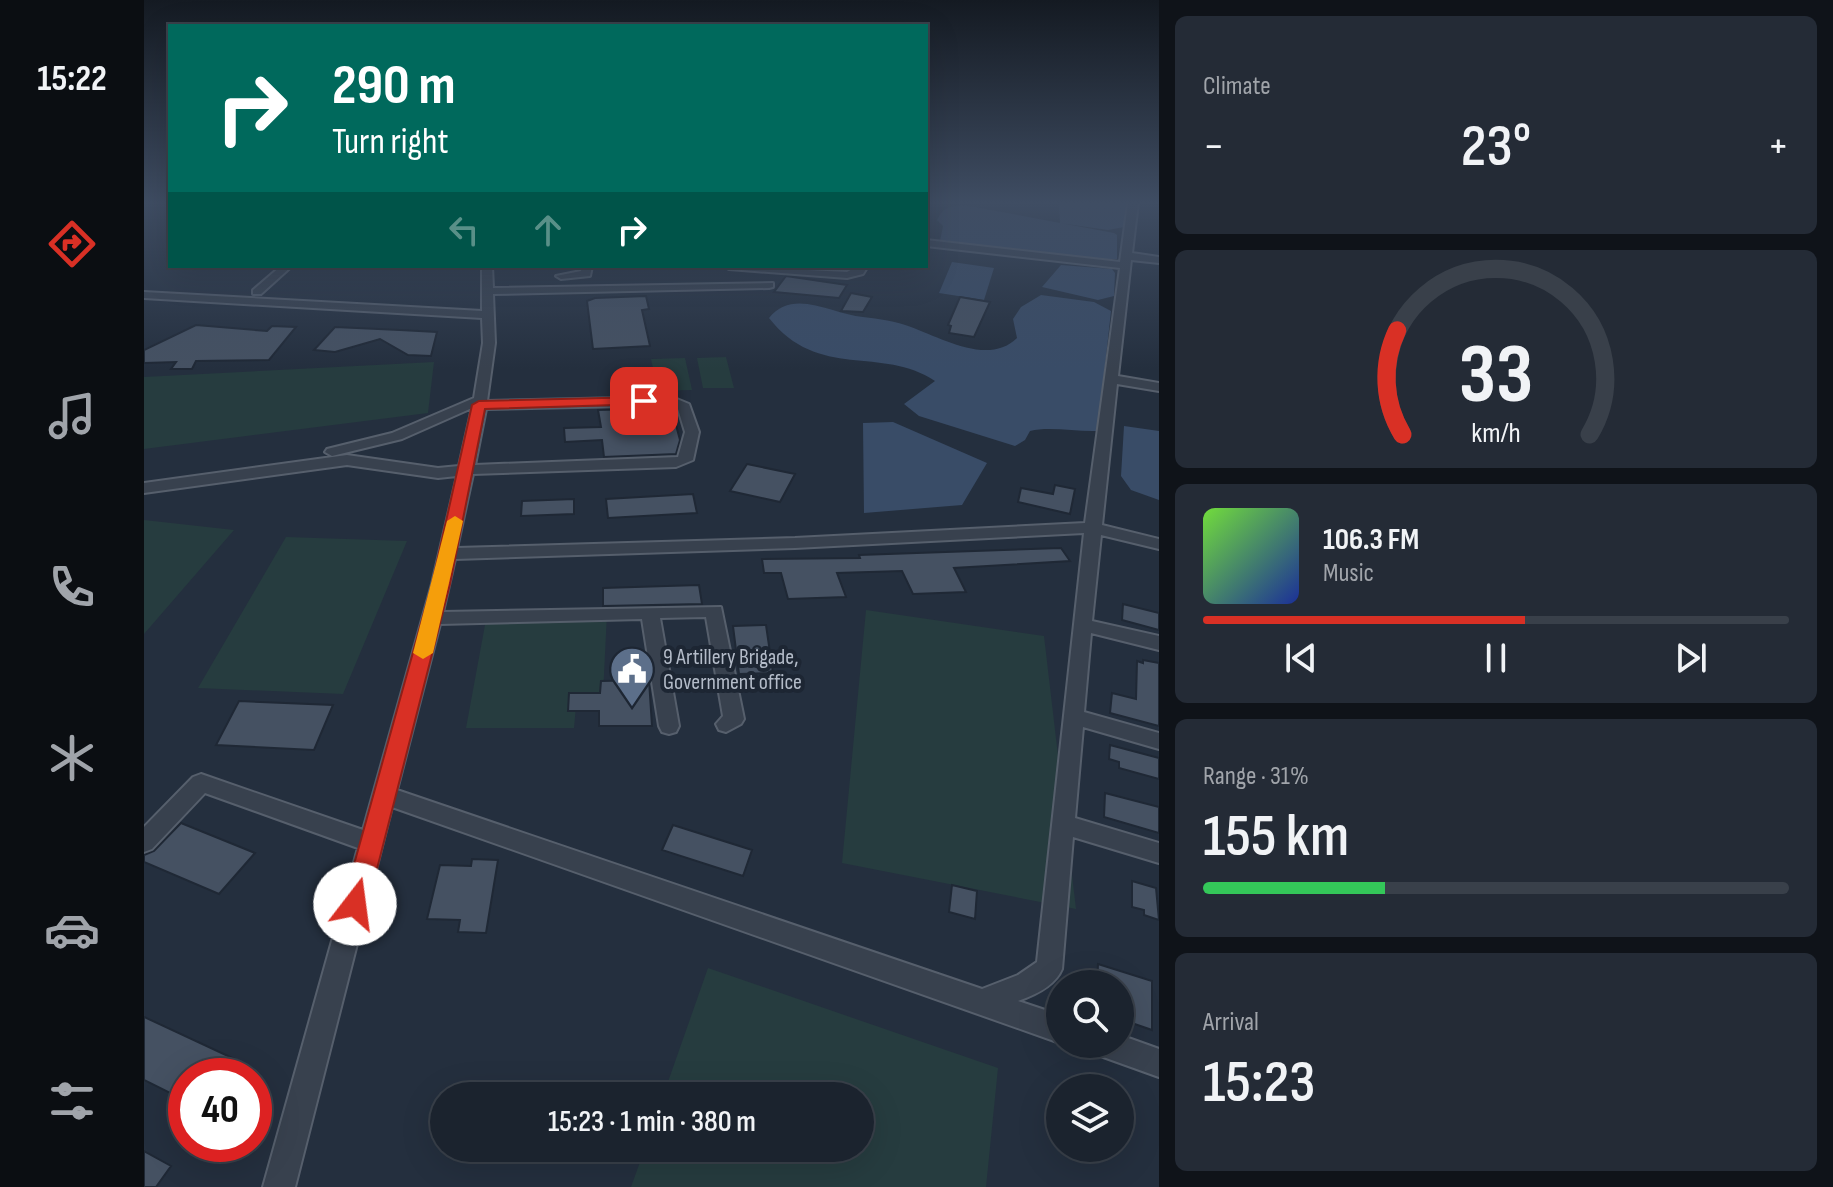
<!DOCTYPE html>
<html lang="en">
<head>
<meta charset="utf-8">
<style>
	:root { --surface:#1b232e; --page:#242b36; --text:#f1f3f6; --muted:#a0a4aa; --line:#39404a; --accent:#d93025 }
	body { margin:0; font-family:"Sofia Sans Condensed",sans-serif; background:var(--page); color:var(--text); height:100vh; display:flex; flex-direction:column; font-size:30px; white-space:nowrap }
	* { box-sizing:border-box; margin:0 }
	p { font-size:26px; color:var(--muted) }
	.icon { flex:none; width:44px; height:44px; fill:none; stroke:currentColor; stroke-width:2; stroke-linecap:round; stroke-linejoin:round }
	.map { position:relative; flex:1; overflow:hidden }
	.drawer { display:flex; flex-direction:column; gap:16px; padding:16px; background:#0f1319; width:674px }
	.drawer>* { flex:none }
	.top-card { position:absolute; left:24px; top:24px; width:760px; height:244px; border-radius:0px; box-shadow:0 8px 32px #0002,0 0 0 2px var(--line); background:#00695c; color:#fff; overflow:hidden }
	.buttons { position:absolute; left:902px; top:970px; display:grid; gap:16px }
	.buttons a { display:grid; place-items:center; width:88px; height:88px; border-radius:50%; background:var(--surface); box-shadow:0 8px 32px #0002,0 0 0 2px var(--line); font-size:40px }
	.speed { position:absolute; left:24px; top:1058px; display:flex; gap:16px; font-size:40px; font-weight:700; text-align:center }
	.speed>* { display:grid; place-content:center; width:104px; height:104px; border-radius:50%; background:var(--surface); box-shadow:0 8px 32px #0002,0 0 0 2px var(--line); line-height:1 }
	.speed .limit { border:12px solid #d22; background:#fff; color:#111 }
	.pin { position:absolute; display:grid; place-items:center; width:68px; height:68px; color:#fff; margin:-34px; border-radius:16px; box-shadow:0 4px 12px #0006 }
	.me { position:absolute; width:88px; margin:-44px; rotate:15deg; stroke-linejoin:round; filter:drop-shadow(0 0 6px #0008) }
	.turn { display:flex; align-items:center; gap:28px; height:168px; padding:0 32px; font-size:36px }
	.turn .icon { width:104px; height:104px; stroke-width:2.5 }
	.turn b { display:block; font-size:56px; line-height:68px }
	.lanes { display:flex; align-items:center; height:76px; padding:0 32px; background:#0003; justify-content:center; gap:40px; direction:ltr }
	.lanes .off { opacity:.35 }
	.big { font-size:60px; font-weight:600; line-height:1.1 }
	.drawer .card { flex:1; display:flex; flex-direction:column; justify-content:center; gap:12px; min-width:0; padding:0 28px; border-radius:12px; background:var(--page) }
	.drawer .dial { align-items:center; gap:0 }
	.dial svg { height:208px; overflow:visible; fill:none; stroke:var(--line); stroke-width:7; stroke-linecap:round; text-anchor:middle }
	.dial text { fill:var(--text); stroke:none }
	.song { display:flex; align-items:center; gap:24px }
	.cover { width:96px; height:96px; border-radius:12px; background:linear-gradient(135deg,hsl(100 70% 55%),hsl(230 70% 35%)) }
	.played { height:8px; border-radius:4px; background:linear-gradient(90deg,var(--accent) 55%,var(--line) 55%) }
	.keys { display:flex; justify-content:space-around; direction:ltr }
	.heat { display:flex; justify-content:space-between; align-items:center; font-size:44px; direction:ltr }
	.charge { height:12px; border-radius:6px; background:linear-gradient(90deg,#34c759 31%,var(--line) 0) }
	.trip { position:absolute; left:286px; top:1082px; width:444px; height:80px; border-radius:40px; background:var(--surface); box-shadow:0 8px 32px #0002,0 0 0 2px var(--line); font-weight:600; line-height:80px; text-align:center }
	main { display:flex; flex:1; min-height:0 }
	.menu { display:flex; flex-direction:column; width:144px; justify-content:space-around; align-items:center; background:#0b0e12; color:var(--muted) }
	.menu .icon { width:56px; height:56px }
	.menu .active { color:var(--accent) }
	.menu b { font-size:36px; color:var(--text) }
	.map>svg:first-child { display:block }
	.green { fill:#263c3f }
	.water { fill:#394c67 }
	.building { fill:#455162; stroke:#1f2835; stroke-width:2 }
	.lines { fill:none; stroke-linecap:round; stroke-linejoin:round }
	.minor-casing { stroke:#565f6c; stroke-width:4 }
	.minor { fill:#38414e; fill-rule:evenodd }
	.route { fill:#d93025; stroke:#8d1f18; stroke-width:2 }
	.slow { fill:#f59e0b }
	.labels { text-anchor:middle; stroke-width:8; stroke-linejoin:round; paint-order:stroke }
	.poi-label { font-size:22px; fill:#b4bcc9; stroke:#1d2633; text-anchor:start }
</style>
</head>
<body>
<main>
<nav class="menu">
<b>15:22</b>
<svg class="icon active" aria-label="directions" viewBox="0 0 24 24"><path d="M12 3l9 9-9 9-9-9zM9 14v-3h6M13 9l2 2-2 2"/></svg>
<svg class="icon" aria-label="music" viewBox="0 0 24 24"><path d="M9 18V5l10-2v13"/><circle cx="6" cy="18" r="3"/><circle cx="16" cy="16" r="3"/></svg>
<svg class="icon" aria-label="phone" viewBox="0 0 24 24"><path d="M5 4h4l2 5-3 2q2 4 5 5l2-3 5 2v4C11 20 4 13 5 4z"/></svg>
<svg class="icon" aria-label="climate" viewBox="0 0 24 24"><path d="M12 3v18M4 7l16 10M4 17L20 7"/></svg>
<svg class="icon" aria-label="car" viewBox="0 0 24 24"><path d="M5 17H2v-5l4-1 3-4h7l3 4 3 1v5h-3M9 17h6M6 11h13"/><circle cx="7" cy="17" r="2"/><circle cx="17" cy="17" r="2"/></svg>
<svg class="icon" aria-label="filters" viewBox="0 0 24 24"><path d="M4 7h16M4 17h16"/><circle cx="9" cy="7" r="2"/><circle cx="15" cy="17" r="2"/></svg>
</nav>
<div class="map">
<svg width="1015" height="1187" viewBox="0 0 1015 1187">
	<rect width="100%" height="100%" fill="#242f3e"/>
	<path class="green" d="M582 357 590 388H559L553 358Z
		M541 358 548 390 514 391 507 359Z
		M290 362 284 413 0 449V377Z
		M0 520 90 530 0 634Z
		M142 537 263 541 199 694 54 688Z
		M722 610 900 636 932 909 698 863Z
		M463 613 459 695H433L430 728H322L343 614Z
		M564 968 854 1068 842 1187H487L501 1148H716V1096H519Z"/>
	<path class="water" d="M915 203H982L980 227 964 230 916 223Z
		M825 206 970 233 973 235V259L958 260 798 243 796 241 799 226 793 220C800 205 809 205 825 206Z
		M808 262 850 268 840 300 795 293Z
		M917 265 968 269 971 273 970 296 954 300 898 287Z
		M897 295 950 302 967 311 954 431C933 432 905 426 886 431L881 440 871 446 775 416 760 404 791 381C738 345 674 381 625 318 649 287 690 315 719 317 735 319 752 321 767 327 797 338 845 366 873 338L869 319 877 307Z
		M749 422 843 463 818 505 720 513 719 423Z
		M980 426 1015 431V500L987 490 977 476Z"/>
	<path class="building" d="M642 276 703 285 695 298 630 292Z
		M707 293 728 297 719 312 697 311Z
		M502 296 505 309 498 310 506 346 449 349 443 301 451 298Z
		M816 297 846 302 830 337 805 333 807 326 804 325Z
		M52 325 123 331 128 326 152 327 125 360 52 361 48 369H27L32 362 0 363V350Z
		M191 327 256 330 293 332 287 356 264 355 236 339 191 352 170 350Z
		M525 408 528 410 536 440 532 454 460 457 458 440 421 442 420 428 457 427 454 410Z
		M603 464 651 474 636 502 586 491Z
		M911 485 931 489 926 514 874 502 877 488 909 494Z
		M549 494 553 513 464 518 462 499Z
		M430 499V514L377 516 378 501Z
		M917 548 926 561 810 568 822 592 769 594 758 571 693 573 702 597 644 599 637 573H620L618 559 716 558 715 555Z
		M555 585 558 604 459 606V588Z
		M979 604 1015 613V630L978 620Z
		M622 625 629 673 595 674 589 626Z
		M999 660 1015 663V726L966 713 968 693 992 699 993 661 999 663Z
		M505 680 508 726H455V711H424L425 693H456L457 681Z
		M95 701 189 705 170 750 72 745Z
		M966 745 1015 758V779L975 768V762L965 759Z
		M961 793 1015 807V833L960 817Z
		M37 823 111 853 75 894 0 862V855L10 851Z
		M529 825 608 850 599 876 518 850Z
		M328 859 354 860 342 933 314 932 316 920 283 919 296 865 327 866Z
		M988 881 1012 888 1015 920 1000 915V910L988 907Z
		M808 885 833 891 831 919 805 912Z
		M954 964 1008 981V1030L976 1019V984H953Z
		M0 1017 99 1063 90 1076H42V1101L0 1080Z
		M0 1151 27 1166 12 1187H0Z"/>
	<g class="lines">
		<g class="minor-casing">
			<path id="minor" d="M984 203H994L988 253 1015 257V263L987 260 974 376 1015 383V391L973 384 958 525 1015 539V549L957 535 948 621 1015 636V650L947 633 940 712 1015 733V749L939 727 931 818 1015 843V863L929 837 918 969C911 986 891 995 874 1001L916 1015V1043L248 807 151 1187H119L214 848 61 793 8 849 0 852V827L49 777 57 774 219 830 288 584 313 476 294 478 203 465 0 493V483L203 455 294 468 315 466 328 408 258 439 188 456 181 452 183 449 248 433 330 398 339 343 338 318 0 298V292L338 311V266H348L349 288 629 283V287L625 288 349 294 351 343 343 401 528 397 545 404 555 432 549 460 532 467 329 474 313 548 651 538 941 523 976 268 782 246V240L976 262ZM526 405 534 409 541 432 534 457 331 465 342 409ZM940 533 893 962 874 975 838 989 253 790 296 624 498 619 515 726 518 732 525 734 532 732 535 726 516 618 562 617 579 716 572 724 575 730 582 732 597 724 600 719 577 607 299 612 311 559 651 548Z
				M137 266H148L117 294H109V290Z
				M438 266H448L446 276 417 279 412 276 437 271Z
				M580 266 703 272 714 266H724L719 274 703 278 585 269Z
				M976 1035 1015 1049V1077L951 1054 947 1044H976Z"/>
		</g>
		<use href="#minor" class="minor"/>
	</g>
	<linearGradient id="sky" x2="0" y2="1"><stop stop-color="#141a22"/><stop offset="0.55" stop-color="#3f4d63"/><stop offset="1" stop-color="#3f4d63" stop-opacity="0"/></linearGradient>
	<rect width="1015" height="369" fill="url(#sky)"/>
	<path class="route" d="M500 397 505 398V404L341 409 306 584 224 904 220 912 211 916 202 912 199 904 288 584 328 405 335 401Z"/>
	<path class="slow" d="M311 516 319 521 289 653 279 659 269 653 303 521Z"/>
	<defs>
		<g id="civic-pin" transform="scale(2.3)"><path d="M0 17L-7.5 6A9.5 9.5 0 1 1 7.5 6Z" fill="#5c6f8a" stroke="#1d2633"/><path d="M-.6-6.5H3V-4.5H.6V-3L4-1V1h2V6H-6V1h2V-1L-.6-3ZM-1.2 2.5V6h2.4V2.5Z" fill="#fff"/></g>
	</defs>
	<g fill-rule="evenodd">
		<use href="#civic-pin" x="488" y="669"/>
	</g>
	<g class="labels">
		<g class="poi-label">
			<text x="519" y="664">9 Artillery Brigade,<tspan x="519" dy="25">Government office</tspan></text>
		</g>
	</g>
</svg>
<div class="buttons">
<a><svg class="icon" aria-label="search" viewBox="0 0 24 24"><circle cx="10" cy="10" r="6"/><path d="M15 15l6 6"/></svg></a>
<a><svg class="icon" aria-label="layers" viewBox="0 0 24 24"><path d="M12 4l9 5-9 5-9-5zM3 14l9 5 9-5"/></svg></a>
</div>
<div class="speed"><div class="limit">40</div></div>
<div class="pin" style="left:500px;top:401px;background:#d93025"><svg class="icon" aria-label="arrive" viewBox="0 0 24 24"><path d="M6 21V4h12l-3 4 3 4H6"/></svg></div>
<svg class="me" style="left:211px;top:904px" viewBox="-20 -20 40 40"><circle r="19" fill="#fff"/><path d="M0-13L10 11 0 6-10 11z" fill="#d93025"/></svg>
<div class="trip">15:23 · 1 min · 380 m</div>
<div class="top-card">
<div class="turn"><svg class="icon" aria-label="right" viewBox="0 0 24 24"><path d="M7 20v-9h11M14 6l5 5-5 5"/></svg><div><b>290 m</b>Turn right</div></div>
<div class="lanes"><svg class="icon off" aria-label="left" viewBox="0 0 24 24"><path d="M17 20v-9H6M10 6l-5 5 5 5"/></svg><svg class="icon off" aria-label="ahead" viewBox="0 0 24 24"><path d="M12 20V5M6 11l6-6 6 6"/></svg><svg class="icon" aria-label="right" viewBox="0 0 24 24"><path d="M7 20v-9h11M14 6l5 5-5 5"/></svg></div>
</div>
</div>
<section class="drawer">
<div class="card"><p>Climate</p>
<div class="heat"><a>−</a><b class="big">23°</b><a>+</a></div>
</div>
<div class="card dial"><svg viewBox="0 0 100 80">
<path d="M14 69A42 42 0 1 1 86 69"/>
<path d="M14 69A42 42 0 0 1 12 29" stroke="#d93025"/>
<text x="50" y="56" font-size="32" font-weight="700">33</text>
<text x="50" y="72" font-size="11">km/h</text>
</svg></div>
<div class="card">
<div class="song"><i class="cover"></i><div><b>106.3 FM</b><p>Music</p></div></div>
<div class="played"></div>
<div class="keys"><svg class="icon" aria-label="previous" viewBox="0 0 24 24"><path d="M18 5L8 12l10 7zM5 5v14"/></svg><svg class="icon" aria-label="pause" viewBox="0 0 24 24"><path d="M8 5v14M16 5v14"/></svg><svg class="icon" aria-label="next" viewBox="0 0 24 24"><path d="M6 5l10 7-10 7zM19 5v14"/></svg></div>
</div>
<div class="card"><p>Range · 31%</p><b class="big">155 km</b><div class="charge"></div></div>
<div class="card"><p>Arrival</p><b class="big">15:23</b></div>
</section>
</main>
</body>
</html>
